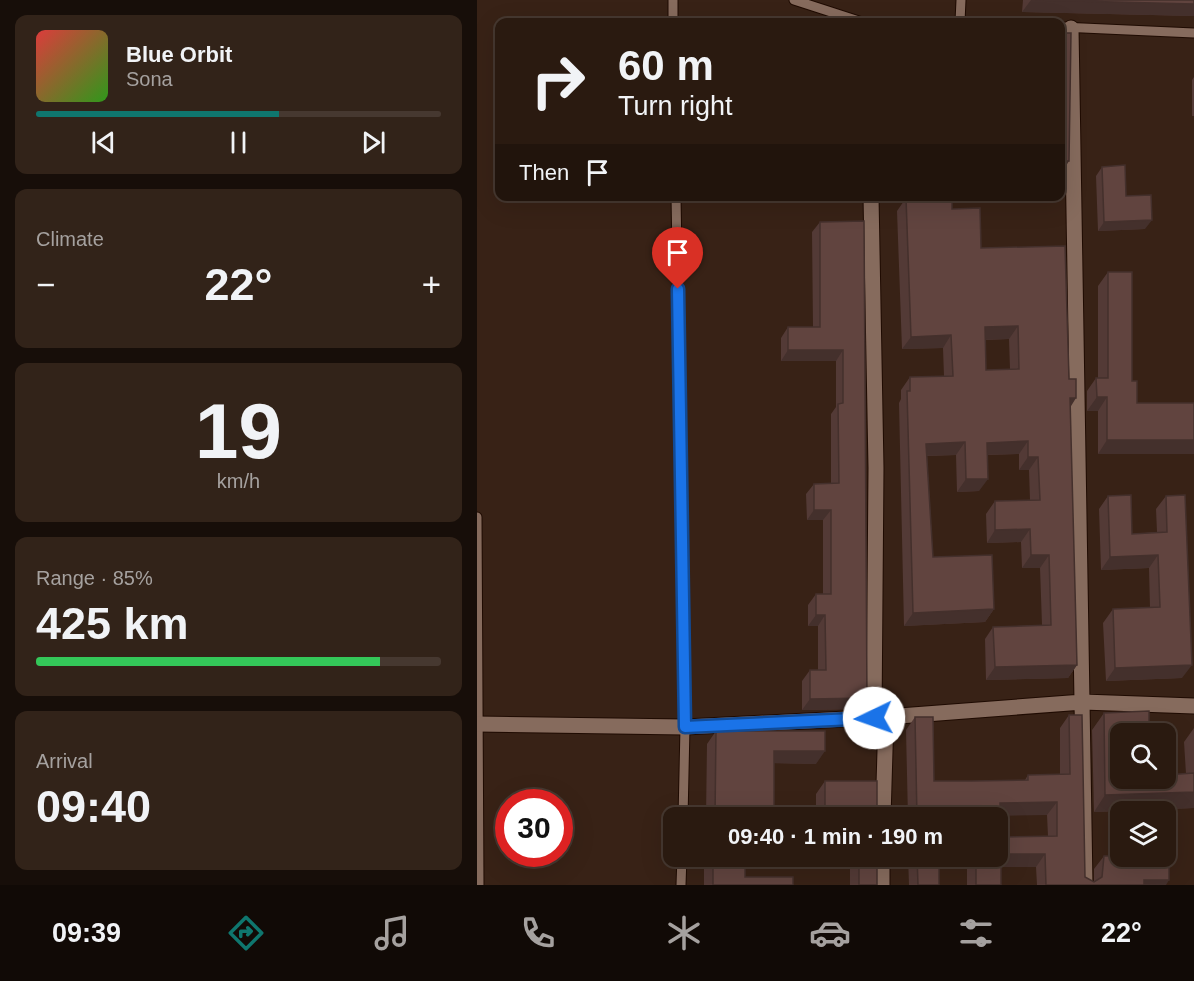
<!DOCTYPE html>
<html lang="en">
<head>
<meta charset="utf-8">
<style>
	:root { --surface:#2a1a10; --page:#322319; --text:#f1f3f6; --muted:#a5a19f; --line:#463830; --accent:#0f766e }
	body { margin:0; font-family:Arial,sans-serif; background:var(--page); color:var(--text); height:100vh; display:flex; flex-direction:column; font-size:22px; white-space:nowrap }
	* { box-sizing:border-box; margin:0 }
	p { font-size:20px; color:var(--muted) }
	.icon { flex:none; width:33px; height:33px; fill:none; stroke:currentColor; stroke-width:2; stroke-linecap:round; stroke-linejoin:round }
	.map { position:relative; flex:1; overflow:hidden }
	.side { display:flex; flex-direction:column; gap:15px; padding:15px; background:#170e09; width:477px }
	.side>* { flex:none }
	.guide { position:absolute; left:18px; top:18px; width:570px; height:183px; border-radius:12px; box-shadow:0 6px 24px #0002,0 0 0 2px var(--line); background:#2a1a10; color:var(--text); overflow:hidden }
	.buttons { position:absolute; left:633px; top:723px; display:grid; gap:12px }
	.buttons a { display:grid; place-items:center; width:66px; height:66px; border-radius:12px; background:var(--surface); box-shadow:0 6px 24px #0002,0 0 0 2px var(--line); font-size:30px }
	.speed { position:absolute; left:18px; top:789px; display:flex; gap:12px; font-size:30px; font-weight:700; text-align:center }
	.speed>* { display:grid; place-content:center; width:78px; height:78px; border-radius:50%; background:var(--surface); box-shadow:0 6px 24px #0002,0 0 0 2px var(--line); line-height:1 }
	.speed .limit { border:9px solid #d22; background:#fff; color:#111 }
	.pin { position:absolute; display:grid; place-items:center; width:51px; height:51px; color:#fff; margin:-62px -26px; border-radius:50% 50% 50% 0; rotate:-45deg; box-shadow:0 0 6px #0007 }
	.pin .icon { rotate:45deg }
	.me { position:absolute; width:66px; margin:-33px; rotate:267deg; stroke-linejoin:round; filter:drop-shadow(0 0 4px #0008) }
	.turn { display:flex; align-items:center; gap:21px; height:126px; padding:0 24px; font-size:27px }
	.turn .icon { width:78px; height:78px; stroke-width:2.5 }
	.turn b { display:block; font-size:42px; line-height:51px }
	.then { display:flex; align-items:center; height:57px; padding:0 24px; background:#0003; gap:12px; font-size:22px }
	.big { font-size:45px; font-weight:700; line-height:1.1 }
	.side .card { flex:1; display:flex; flex-direction:column; justify-content:center; gap:9px; min-width:0; padding:0 21px; border-radius:12px; background:var(--page) }
	.side .dial { align-items:center; gap:0 }
	.dial b { font-size:78px; line-height:1 }
	.song { display:flex; align-items:center; gap:18px }
	.cover { width:72px; height:72px; border-radius:9px; background:linear-gradient(135deg,hsl(0 70% 55%),hsl(110 70% 35%)) }
	.played { height:6px; border-radius:3px; background:linear-gradient(90deg,var(--accent) 60%,var(--line) 60%) }
	.keys { display:flex; justify-content:space-around; direction:ltr }
	.heat { display:flex; justify-content:space-between; align-items:center; font-size:33px; direction:ltr }
	.charge { height:9px; border-radius:4px; background:linear-gradient(90deg,#34c759 85%,var(--line) 0) }
	.trip { position:absolute; left:186px; top:807px; width:345px; height:60px; border-radius:12px; background:var(--surface); box-shadow:0 6px 24px #0002,0 0 0 2px var(--line); font-weight:700; line-height:60px; text-align:center }
	.dock { display:flex; height:96px; justify-content:space-around; align-items:center; background:#110a06; color:var(--muted) }
	.dock .icon { width:42px; height:42px }
	.dock .active { color:var(--accent) }
	.dock b { font-size:27px; color:var(--text) }
	main { display:flex; flex:1; min-height:0 }
	.map>svg:first-child { display:block }
	.lines { fill:none; stroke-linecap:round; stroke-linejoin:round }
	.service-casing { stroke:#1f0b02; stroke-width:11 }
	.minor-casing { stroke:#1f0b02; stroke-width:17 }
	.service { stroke:#866b5d; stroke-width:9 }
	.minor { stroke:#866b5d; stroke-width:15 }
	.wall { fill:#533a36; fill-rule:evenodd }
	.shaded-wall { fill:#44302c }
	.building { fill:#61443f; stroke:#44302c; stroke-width:1.5; fill-rule:evenodd }
	.route-casing { stroke:#114b97; stroke-width:15 }
	.route { stroke:#1a73e8; stroke-width:10 }
</style>
</head>
<body>
<main>
<section class="side">
<div class="card">
<div class="song"><i class="cover"></i><div><b>Blue Orbit</b><p>Sona</p></div></div>
<div class="played"></div>
<div class="keys"><svg class="icon" aria-label="previous" viewBox="0 0 24 24"><path d="M18 5L8 12l10 7zM5 5v14"/></svg><svg class="icon" aria-label="pause" viewBox="0 0 24 24"><path d="M8 5v14M16 5v14"/></svg><svg class="icon" aria-label="next" viewBox="0 0 24 24"><path d="M6 5l10 7-10 7zM19 5v14"/></svg></div>
</div>
<div class="card"><p>Climate</p>
<div class="heat"><a>−</a><b class="big">22°</b><a>+</a></div>
</div>
<div class="card dial"><b>19</b><p>km/h</p></div>
<div class="card"><p>Range · 85%</p><b class="big">425 km</b><div class="charge"></div></div>
<div class="card"><p>Arrival</p><b class="big">09:40</b></div>
</section>
<div class="map">
<svg width="717" height="885" viewBox="0 0 717 885">
	<rect width="100%" height="100%" fill="#382216"/>
	<g class="lines">
		<g class="service-casing">
			<path id="service" d="M196 0V22
				M317 0 385 22
				M475 22H496
				M483 22 484 0
				M584 27 717 33
				M199 196 208 727 206 818
				M0 517 2 885
				M204 885 205 856"/>
		</g>
		<g class="minor-casing">
			<path id="minor" d="M594 28 608 885
				M394 196 399 468 397 718
				M0 724 208 727 409 717 606 702 717 706
				M406 818 409 717
				M405 885V856"/>
		</g>
		<use href="#service" class="service"/>
		<use href="#minor" class="minor"/>
	</g>
	<path class="wall" d="M546 0H717V16L545 12Z
		M717 77V116H715V80Z
		M625 167 649 196 668 229 621 231 619 176Z
		M429 198 475 209 504 248 593 408 600 665 591 678 509 680 508 639 516 627 565 625 563 568H545L544 542 510 543 509 514 518 501 553 500 552 470H542V454L510 455 502 491 480 492 479 455 450 456 456 557 517 609 508 622 427 626 422 403 424 399V390L433 377 467 376 466 348 425 349 420 211ZM532 339 533 369 509 370 508 340Z
		M387 221 382 709 325 710V681L333 670H341V626H331V605L339 594H346V520H330L329 494 337 484 354 483V414L359 407V361H304V338L311 327H336L335 232 343 222Z
		M631 272 660 403H717V454H621V411H610V391L619 378H621V286Z
		M631 496 655 534 680 532 679 509 689 496 705 678 629 681 626 623 636 609 673 608 672 568 624 570 622 509Z
		M627 713 644 778 709 774 707 742 717 728V808L617 812 615 730Z
		M592 715 608 877 617 882V869L627 856 689 885H560L559 867H524V885H490V866H462V885H432L431 856H520V818H431L429 730 438 717 457 781H494L548 780 551 775H583V728ZM524 815H570L571 836 524 837Z
		M239 731 339 764 297 763V818H229L230 744Z
		M348 781 400 818H339V794Z
		M227 856H268V877L316 885H227Z
		M373 856H400V885H373Z"/>
	<path class="shaded-wall" d="M554 0 717 4V16L545 12Z
		M584 161H592L584 174Z
		M675 220 668 229 621 231 627 222Z
		M541 326 532 339 499 340 508 327Z
		M474 335 466 348 425 349 434 337Z
		M311 350H366L359 361H304Z
		M620 397H630L621 411H610Z
		M593 398H599L591 411Z
		M630 440H717V454H621Z
		M551 441 542 454 501 455 510 443Z
		M488 442 479 455 441 456 449 444Z
		M551 457H561L552 470H542Z
		M489 479H511L502 491 480 492Z
		M337 510H354L346 520H330Z
		M553 529 544 542 510 543 518 530Z
		M554 555H572L563 568H545Z
		M681 555 672 568 624 570 633 557Z
		M517 609 508 622 427 626 436 613Z
		M339 615H348L341 626H331Z
		M600 665 591 678 509 680 518 667Z
		M715 665 705 678 629 681 638 668Z
		M390 698 382 709 325 710 333 699Z
		M297 751H348L339 764 288 763Z
		M717 792V808L617 812 628 795Z
		M580 802 570 815 514 816 523 803Z
		M524 854H568L559 867H515Z
		M460 856H496L490 866H453Z
		M667 880H692L689 885H664Z"/>
	<path class="building" d="M558 0H717V4Z
		M584 33H594L592 161H584Z
		M648 165 649 196 674 195 675 220 627 222 625 167Z
		M475 197V209L503 208 504 248 588 246 592 379H599V398H593L600 665 518 667 516 627 574 625 572 555H554L553 529 518 530V501L563 500 561 457H551V441L510 443 511 479H489L488 442 449 444 456 557 515 555 517 609 436 613 430 391H433V377L476 376 474 335 434 337 429 198ZM541 326 542 369 509 370 508 327Z
		M387 221 390 698 333 699V670H349L348 615H339V594H354V510H337V484L362 483 361 404 366 403V350H311V327H343V222Z
		M631 272H655V381H660V403H717V440H630V397H620L619 378H631Z
		M654 495 655 534 690 532 689 496 708 495 715 665 638 668 636 609 683 607 681 555 633 557 631 496Z
		M672 711V734H644V778H688V775L717 773V792L628 795 627 713Z
		M592 715H605L608 877 617 882 625 877 627 856H692V880H667V885H569L568 854H524V885H499V856H520V818H440L438 717H456L457 781H494L551 780V775L593 774ZM580 802V836L524 837 523 803Z
		M239 731H348V751H297V818H238Z
		M348 781H400V818H348Z
		M236 856H268V877H316V885H236Z
		M382 856H400V885H382Z
		M440 856H462V885H441Z"/>
	<g class="lines">
		<g class="route-casing">
			<path id="route" d="M201 289 208 727 397 718"/>
		</g>
		<use href="#route" class="route"/>
	</g>
</svg>
<div class="buttons">
<a><svg class="icon" aria-label="search" viewBox="0 0 24 24"><circle cx="10" cy="10" r="6"/><path d="M15 15l6 6"/></svg></a>
<a><svg class="icon" aria-label="layers" viewBox="0 0 24 24"><path d="M12 4l9 5-9 5-9-5zM3 14l9 5 9-5"/></svg></a>
</div>
<div class="speed"><div class="limit">30</div></div>
<div class="pin" style="left:201px;top:289px;background:#d93025"><svg class="icon" aria-label="arrive" viewBox="0 0 24 24"><path d="M6 21V4h12l-3 4 3 4H6"/></svg></div>
<svg class="me" style="left:397px;top:718px" viewBox="-20 -20 40 40"><circle r="19" fill="#fff"/><path d="M0-13L10 11 0 6-10 11z" fill="#1a73e8"/></svg>
<div class="trip">09:40 · 1 min · 190 m</div>
<div class="guide">
<div class="turn"><svg class="icon" aria-label="right" viewBox="0 0 24 24"><path d="M7 20v-9h11M14 6l5 5-5 5"/></svg><div><b>60 m</b>Turn right</div></div>
<div class="then">Then<svg class="icon" aria-label="arrive" viewBox="0 0 24 24"><path d="M6 21V4h12l-3 4 3 4H6"/></svg></div>
</div>
</div>
</main>
<nav class="dock">
<b>09:39</b>
<svg class="icon active" aria-label="directions" viewBox="0 0 24 24"><path d="M12 3l9 9-9 9-9-9zM9 14v-3h6M13 9l2 2-2 2"/></svg>
<svg class="icon" aria-label="music" viewBox="0 0 24 24"><path d="M9 18V5l10-2v13"/><circle cx="6" cy="18" r="3"/><circle cx="16" cy="16" r="3"/></svg>
<svg class="icon" aria-label="phone" viewBox="0 0 24 24"><path d="M5 4h4l2 5-3 2q2 4 5 5l2-3 5 2v4C11 20 4 13 5 4z"/></svg>
<svg class="icon" aria-label="climate" viewBox="0 0 24 24"><path d="M12 3v18M4 7l16 10M4 17L20 7"/></svg>
<svg class="icon" aria-label="car" viewBox="0 0 24 24"><path d="M5 17H2v-5l4-1 3-4h7l3 4 3 1v5h-3M9 17h6M6 11h13"/><circle cx="7" cy="17" r="2"/><circle cx="17" cy="17" r="2"/></svg>
<svg class="icon" aria-label="filters" viewBox="0 0 24 24"><path d="M4 7h16M4 17h16"/><circle cx="9" cy="7" r="2"/><circle cx="15" cy="17" r="2"/></svg>
<b>22°</b>
</nav>
</body>
</html>
